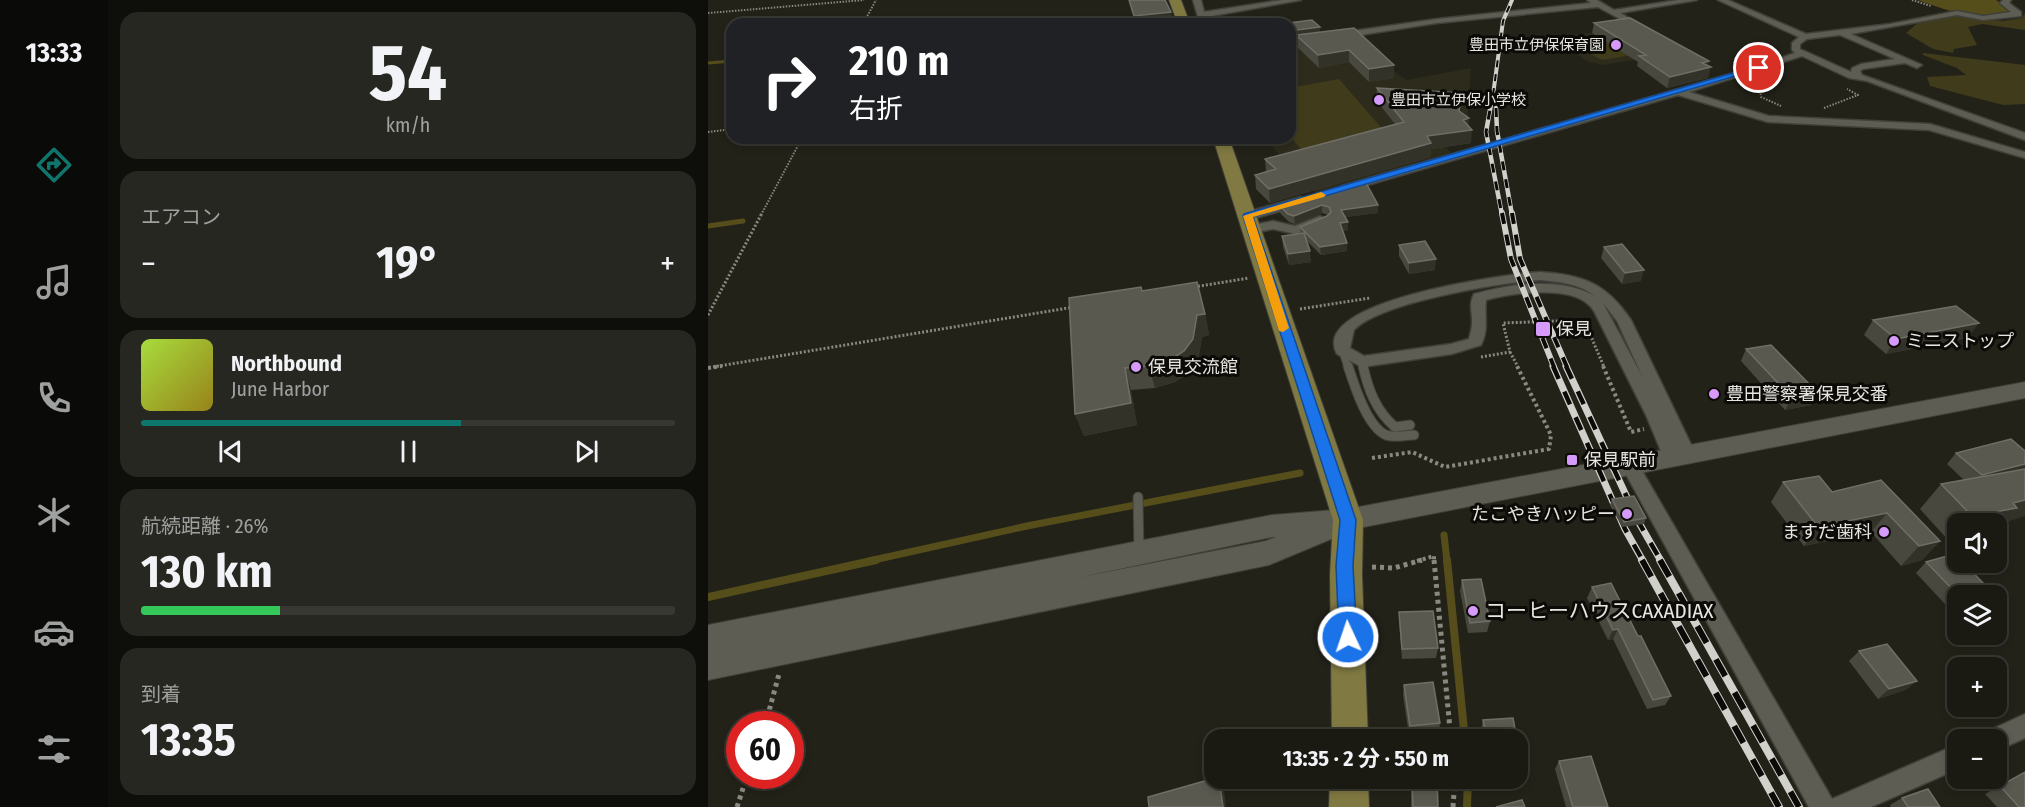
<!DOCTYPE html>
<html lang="ja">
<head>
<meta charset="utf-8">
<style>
	:root { --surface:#1a1a13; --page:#272721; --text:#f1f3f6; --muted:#9fa1a0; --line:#383833; --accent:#0f766e }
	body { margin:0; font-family:"Fira Sans Condensed","Noto Sans JP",sans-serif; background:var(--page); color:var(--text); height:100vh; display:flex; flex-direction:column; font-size:22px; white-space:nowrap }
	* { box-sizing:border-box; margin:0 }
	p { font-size:20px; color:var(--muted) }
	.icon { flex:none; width:33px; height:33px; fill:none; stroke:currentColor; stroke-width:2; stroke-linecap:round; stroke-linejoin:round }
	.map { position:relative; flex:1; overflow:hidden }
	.panel { display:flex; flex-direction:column; gap:12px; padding:12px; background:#0e0e0a; width:600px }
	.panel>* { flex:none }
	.banner { position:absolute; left:18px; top:18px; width:570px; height:126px; border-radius:18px; box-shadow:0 3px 9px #0003,0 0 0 2px var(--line); background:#202124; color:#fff; overflow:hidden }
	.fabs { position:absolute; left:1239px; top:513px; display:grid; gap:12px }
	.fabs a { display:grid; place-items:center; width:60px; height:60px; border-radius:12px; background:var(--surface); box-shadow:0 3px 9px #0003,0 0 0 2px var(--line); font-size:30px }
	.speed { position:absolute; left:18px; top:711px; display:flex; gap:12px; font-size:30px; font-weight:700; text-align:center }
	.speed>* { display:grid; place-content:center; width:78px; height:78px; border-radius:50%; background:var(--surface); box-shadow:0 3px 9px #0003,0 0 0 2px var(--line); line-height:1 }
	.speed .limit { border:9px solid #d22; background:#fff; color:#111 }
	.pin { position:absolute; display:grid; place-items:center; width:51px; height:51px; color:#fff; margin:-26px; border:3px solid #fff; border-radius:50%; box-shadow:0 2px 6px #0007 }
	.me { position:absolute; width:66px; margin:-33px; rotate:357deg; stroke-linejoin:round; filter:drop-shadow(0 0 4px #0008) }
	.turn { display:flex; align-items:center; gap:21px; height:126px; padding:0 24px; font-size:27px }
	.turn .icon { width:78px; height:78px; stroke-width:2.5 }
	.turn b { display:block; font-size:42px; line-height:51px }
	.big { font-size:45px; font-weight:700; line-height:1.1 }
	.panel .widget { flex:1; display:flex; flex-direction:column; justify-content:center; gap:9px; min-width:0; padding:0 21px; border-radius:18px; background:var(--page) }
	.panel .dial { align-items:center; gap:0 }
	.dial b { font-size:78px; line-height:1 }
	.song { display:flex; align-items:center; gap:18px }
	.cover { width:72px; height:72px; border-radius:9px; background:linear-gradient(135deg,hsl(80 70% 55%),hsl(50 70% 35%)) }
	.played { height:6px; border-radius:3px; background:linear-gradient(90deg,var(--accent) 60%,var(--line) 60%) }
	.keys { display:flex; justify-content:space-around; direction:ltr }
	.heat { display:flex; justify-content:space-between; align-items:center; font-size:33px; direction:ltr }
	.charge { height:9px; border-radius:4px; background:linear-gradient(90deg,#34c759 26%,var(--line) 0) }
	.trip { position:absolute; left:496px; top:729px; width:324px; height:60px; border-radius:18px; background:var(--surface); box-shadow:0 3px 9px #0003,0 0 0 2px var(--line); font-weight:700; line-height:60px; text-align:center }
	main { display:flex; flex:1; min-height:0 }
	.tab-bar { display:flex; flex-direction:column; width:108px; justify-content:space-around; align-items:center; background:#0a0a08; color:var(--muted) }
	.tab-bar .icon { width:42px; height:42px }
	.tab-bar .active { color:var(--accent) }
	.tab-bar b { font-size:27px; color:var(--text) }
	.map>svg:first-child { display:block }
	.built { fill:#2d2b1c }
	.green { fill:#403c1b }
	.water { fill:#554e1b }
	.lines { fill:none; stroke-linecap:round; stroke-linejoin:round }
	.stream-far3 { stroke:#554e1b; stroke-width:3 }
	.stream-far2 { stroke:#554e1b; stroke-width:5 }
	.stream-far1 { stroke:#554e1b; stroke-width:7 }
	.stream { stroke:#554e1b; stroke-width:8 }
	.lane-far1-casing { stroke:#40403a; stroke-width:9 }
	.lane-casing { stroke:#40403a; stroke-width:11 }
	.street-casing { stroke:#40403a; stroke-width:3 }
	.secondary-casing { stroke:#40403a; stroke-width:2 }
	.primary-casing { stroke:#40403a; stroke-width:2 }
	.path-far3 { stroke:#898982; stroke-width:2; stroke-dasharray:1.5 1.5; stroke-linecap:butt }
	.path-far2 { stroke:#898982; stroke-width:3; stroke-dasharray:2 2; stroke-linecap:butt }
	.path-far1 { stroke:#898982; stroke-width:4; stroke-dasharray:3 3; stroke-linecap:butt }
	.path { stroke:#898982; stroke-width:5; stroke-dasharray:4 4; stroke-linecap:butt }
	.lane-far1 { stroke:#5e5d53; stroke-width:7 }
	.lane { stroke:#5e5d53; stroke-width:9 }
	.street { fill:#5e5d53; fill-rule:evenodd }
	.secondary { fill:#5e5d53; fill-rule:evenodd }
	.primary { fill:#807942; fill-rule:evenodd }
	.rail-far4-casing { stroke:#d1d1cb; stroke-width:4 }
	.rail-far3-casing { stroke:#d1d1cb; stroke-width:4.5 }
	.rail-far2-casing { stroke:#d1d1cb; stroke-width:6 }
	.rail-far1-casing { stroke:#d1d1cb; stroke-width:7 }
	.rail-casing { stroke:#d1d1cb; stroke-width:8 }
	.rail-far4 { stroke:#0c0b08; stroke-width:2; stroke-dasharray:7; stroke-linecap:butt }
	.rail-far3 { stroke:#0c0b08; stroke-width:3; stroke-dasharray:9; stroke-linecap:butt }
	.rail-far2 { stroke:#0c0b08; stroke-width:4; stroke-dasharray:11; stroke-linecap:butt }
	.rail-far1 { stroke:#0c0b08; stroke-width:4.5; stroke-dasharray:14; stroke-linecap:butt }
	.rail { stroke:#0c0b08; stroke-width:6; stroke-dasharray:19; stroke-linecap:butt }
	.wall { fill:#49483f }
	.shaded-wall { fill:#333229 }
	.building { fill:#5a5950; stroke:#706f67; stroke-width:1.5 }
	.route { fill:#1a73e8; stroke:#114b97; stroke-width:1.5 }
	.slow { fill:#f59e0b }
	.poi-dot { fill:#d69bfa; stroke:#0c0b08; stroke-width:2 }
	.labels { text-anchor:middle; stroke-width:6; stroke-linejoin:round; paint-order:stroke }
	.far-poi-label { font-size:15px; fill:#e6e6e0; stroke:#0c0b08; text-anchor:end }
	.poi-label { font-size:18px; fill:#e6e6e0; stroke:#0c0b08; text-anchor:start }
	.near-poi-label { font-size:21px; fill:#e6e6e0; stroke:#0c0b08; text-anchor:start }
</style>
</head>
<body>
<main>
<nav class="tab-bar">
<b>13:33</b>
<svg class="icon active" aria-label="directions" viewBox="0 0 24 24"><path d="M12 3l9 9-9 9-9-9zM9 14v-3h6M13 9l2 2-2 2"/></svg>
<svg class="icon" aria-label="music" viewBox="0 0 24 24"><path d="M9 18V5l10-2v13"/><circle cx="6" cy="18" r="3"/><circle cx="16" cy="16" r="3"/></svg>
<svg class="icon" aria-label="phone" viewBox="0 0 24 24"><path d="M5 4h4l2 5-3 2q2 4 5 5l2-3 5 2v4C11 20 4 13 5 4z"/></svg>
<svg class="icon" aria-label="climate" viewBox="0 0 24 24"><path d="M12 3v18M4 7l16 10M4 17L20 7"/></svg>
<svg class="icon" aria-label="car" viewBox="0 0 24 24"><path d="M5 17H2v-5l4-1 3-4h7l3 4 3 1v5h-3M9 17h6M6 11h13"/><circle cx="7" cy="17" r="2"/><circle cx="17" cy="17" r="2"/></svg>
<svg class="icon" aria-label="filters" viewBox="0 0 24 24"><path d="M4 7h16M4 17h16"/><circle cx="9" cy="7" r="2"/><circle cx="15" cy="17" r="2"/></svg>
</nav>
<section class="panel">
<div class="widget dial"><b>54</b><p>km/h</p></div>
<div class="widget"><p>エアコン</p>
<div class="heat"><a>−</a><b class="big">19°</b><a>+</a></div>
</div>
<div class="widget">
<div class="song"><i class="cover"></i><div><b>Northbound</b><p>June Harbor</p></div></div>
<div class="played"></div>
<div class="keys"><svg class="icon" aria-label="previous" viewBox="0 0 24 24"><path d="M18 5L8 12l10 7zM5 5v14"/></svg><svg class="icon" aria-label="pause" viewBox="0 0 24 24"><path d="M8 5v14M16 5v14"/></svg><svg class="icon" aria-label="next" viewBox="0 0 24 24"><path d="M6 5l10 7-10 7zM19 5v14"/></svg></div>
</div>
<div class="widget"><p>航続距離 · 26%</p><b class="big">130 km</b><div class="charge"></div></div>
<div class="widget"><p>到着</p><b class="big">13:35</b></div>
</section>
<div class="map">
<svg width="1317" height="807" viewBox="0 0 1317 807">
	<rect width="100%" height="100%" fill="#232219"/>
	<path class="built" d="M926 27 972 53 894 65 879 61 845 38Z
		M640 37 698 80 763 68 759 121 716 122 743 153 609 194 556 138H582V46Z"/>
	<path class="green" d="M1317 13V30L1274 24 1260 27 1269 45 1246 49 1245 53 1225 49 1198 33 1211 22 1227 17 1251 16 1295 21 1314 18Z
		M903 42 924 55 894 60 869 47Z
		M1215 53 1317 65V104L1295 105 1222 86 1219 77 1258 75 1249 68 1215 55Z
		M631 79 677 132 601 150 593 149 582 137V88Z"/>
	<path class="water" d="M1210 0H1288L1305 11C1273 23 1240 11 1210 0Z"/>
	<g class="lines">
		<path class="stream-far3" d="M412 24 467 19
			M0 63 24 61"/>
		<path class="stream-far2" d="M0 226 35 221"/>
		<path class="stream-far1" d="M736 535 739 561
			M161 561 319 526 592 473"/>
		<path class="stream" d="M739 560 757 740
			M0 597 168 560
			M759 807 760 778"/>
		<g class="lane-far1-casing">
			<path id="lane-far1" d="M634 350 640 367
				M654 362 655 367"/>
		</g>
		<g class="lane-casing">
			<path id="lane" d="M640 366C646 384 659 427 678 435 686 438 697 435 706 435
				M655 366C660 389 668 411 687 427L702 425
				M430 497 431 552"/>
		</g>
		<g class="street-casing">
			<path id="street" d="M485 0H493L496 12 574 0H593L498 17 500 24H492Z
				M879 0H889L906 10 970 0H989L912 13 939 28 940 30 936 32 890 7 729 23 582 46V40L729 19 883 3Z
				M1010 0H1020L1098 34 1182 24 1249 11 1275 16 1303 12 1292 3 1295 0H1303L1301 3 1313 12V16L1275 20 1249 15 1143 34 1214 65 1209 68 1197 63 1155 69 1152 71 1154 75 1317 133V140L1159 81 1141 78 1094 56 981 92 1061 116 1222 124 1317 152V158L1221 130 1060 122 970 95 642 190H634L632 188 634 186 1037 70 1087 53 1084 50V43L1091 37ZM1132 35 1187 59 1153 64 1144 68 1143 72 1092 49V44L1099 39Z
				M593 197 599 201 597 204 540 220 534 216 536 213Z
				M612 216 618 220 616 223 588 234 565 229 544 233 538 229 540 226 565 221 587 226Z
				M832 272C875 275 898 283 923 320L988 455 985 460 979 462 972 459 970 463 964 465 958 463 938 415 889 317C887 313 885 308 881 305 861 285 803 293 778 300 776 316 781 330 773 345L744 354 654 367 629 354C599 300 802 274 832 272ZM832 280C852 282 870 283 887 296 851 276 803 284 766 294 760 305 765 313 764 324 764 329 762 334 761 339L743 344 656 356 642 348 646 330C673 302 791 283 832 280ZM895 303 909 321 935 378Z
				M923 460 929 462 1124 799 1250 744V769L1163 807H1101L914 467 917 462Z
				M1317 714V738L1288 751V740H1274L1278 732Z"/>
		</g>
		<g class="secondary-casing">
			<path id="secondary" d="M1317 382V398L630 532 628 537 561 565 0 680V625L564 515 640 509ZM564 537H568L558 541 368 578Z"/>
		</g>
		<g class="primary-casing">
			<path id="primary" d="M461 0H473L482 24H470Z
				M505 138H521L655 520 654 575 660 740H624L622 575 625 520Z
				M622 778H660L661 807H621Z"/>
		</g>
		<path class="path-far3" d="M1204 0 1223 6
			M0 13 156 0
			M155 24 168 0
			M1039 84 1052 90 1053 97 1073 106
			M1116 108 1150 95 1139 89
			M0 132 24 129
			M53 215 94 138"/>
		<path class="path-far2" d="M486 287 541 278
			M592 309 662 298
			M0 315 54 213
			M802 352 810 367
			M773 357 802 352 795 323 876 320 896 367
			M5 367 366 307"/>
		<path class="path-far1" d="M895 366 923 432 936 429
			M0 368 14 366
			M664 458 704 452 737 467 841 449 843 435 809 366
			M709 561 726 556V561"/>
		<path class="path" d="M726 560 743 740
			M664 567 686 568 714 560
			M54 724 61 711 71 674
			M29 807 39 776
			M745 807 747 778"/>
		<use href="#lane-far1" class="lane-far1"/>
		<use href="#lane" class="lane"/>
		<use href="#street" class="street"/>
		<use href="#secondary" class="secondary"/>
		<use href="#primary" class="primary"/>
		<g class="rail-far4-casing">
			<path id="rail-far4" d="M785 95 795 21 804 0"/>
		</g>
		<g class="rail-far3-casing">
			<path id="rail-far3" d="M785 93 778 132 794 215
				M788 108 789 131 804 215"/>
		</g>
		<g class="rail-far2-casing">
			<path id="rail-far2" d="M794 213 803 259 846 367
				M804 213 812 259 859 367"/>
		</g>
		<g class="rail-far1-casing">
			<path id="rail-far1" d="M845 366 917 529 935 561
				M858 366 930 521 953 561"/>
		</g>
		<g class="rail-casing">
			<path id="rail" d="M934 560 1071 807
				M952 560 1091 807"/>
		</g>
		<use href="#rail-far4" class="rail-far4"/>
		<use href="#rail-far3" class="rail-far3"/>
		<use href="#rail-far2" class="rail-far2"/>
		<use href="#rail-far1" class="rail-far1"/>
		<use href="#rail" class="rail"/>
	</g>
	<path class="wall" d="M886 23 1000 66V78L959 88 929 66 930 62 884 33Z
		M582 24 612 32 686 65V78L661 82 641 62 611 68 589 47 588 37Z
		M669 88 752 111 761 126 763 143 723 149 722 157 562 203 548 189 547 175 558 172 557 159 687 124 668 100Z
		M571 205H670V213L637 217 640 222V230L634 231 639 243V251L613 255 598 240 603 262 581 265 575 247 574 236 593 234 592 227 619 216 621 215 614 213 587 224 581 222 572 213Z
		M691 245 727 270 701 274 691 256Z
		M896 247 933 281 914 284 893 258Z
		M434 291 497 314 501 335 494 337 490 361 481 373 467 382 447 388 423 390 429 425 376 436 367 414Z
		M1165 320 1260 338 1178 354 1156 335Z
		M1038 349 1110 393 1103 405 1077 410 1033 361Z
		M1303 439 1292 524 1288 528V524H1250V539L1241 541 1212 509 1233 484 1256 480 1239 464 1248 453Z
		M1173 480 1232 541 1214 560 1193 566 1163 532 1096 546 1063 502 1075 482 1124 492Z
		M904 499 938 518 936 524 914 527 902 505Z
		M1218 562 1265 595 1250 596V600L1237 604 1208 573Z
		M754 580 782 621 779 632 760 633 752 591Z
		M884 587 930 636 963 696 957 705 939 709 905 639 900 640 879 598Z
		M691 612 730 648 728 658 694 659 691 622Z
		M1151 651 1209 681 1197 690 1170 699 1141 661Z
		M696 685 732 723 731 732 701 735 695 695Z
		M775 720 809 740H775L773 729Z
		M810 760H814L810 769Z
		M851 761 900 807H858L847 769Z
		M703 778H729L730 807H703Z
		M1292 786 1317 807H1289L1277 794Z
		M1194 798 1232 807H1183L1182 805Z"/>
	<path class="shaded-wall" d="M463 12 464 16 427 21 426 16Z
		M612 27V33L588 35V37L582 38V31Z
		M641 50V62L611 68 610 55Z
		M1001 61 999 68 1003 67 1000 78 959 88 962 77 994 63Z
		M686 65V78L661 82V69Z
		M761 118 760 130H764L763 143 723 149 722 157 562 203 561 189 719 136 755 120Z
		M614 205V213L587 224 586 216Z
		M670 205V213L633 218V210Z
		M640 222V230L632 231V223Z
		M639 243V251L613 255 612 247Z
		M602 251 603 262 581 265 580 254Z
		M728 259 727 270 701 274V263Z
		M936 270 933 281 914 284 917 273Z
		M497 314 501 335 494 337 490 361 481 373 467 382 447 388 441 366 489 315Z
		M1271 323 1260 338 1178 354 1188 339Z
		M417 368 423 390 429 425 376 436 367 414Z
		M1110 393 1103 405 1077 410 1084 398Z
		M1317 464V472L1264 486 1274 475Z
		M1317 500V516L1292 524 1288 528V524H1257L1264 516Z
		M1179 513 1163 532 1096 546 1110 527Z
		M1250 532V539L1241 541Z
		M1232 541 1214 560 1193 566 1211 546Z
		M1277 585 1265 595 1250 596V600L1237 604 1248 593Z
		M910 629 905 639 900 640 905 630Z
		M1209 681 1197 690 1170 699 1181 689Z
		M512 778 516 790 518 807H515Z"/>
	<path class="building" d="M421 0H457L463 12 426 16Z
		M922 18 1001 61 994 63 1003 67 962 77 931 56 938 55 886 23Z
		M604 20 612 27 582 31V24H572Z
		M646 28 686 65 661 69 641 50 610 55 588 35Z
		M669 88 754 93 751 111 761 118 755 120 764 130 719 136 723 143 561 189 547 175 568 169 557 159 696 122Z
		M657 181 670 205 633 210 640 222 632 223 639 243 612 247 592 227 619 216 623 212 621 207 614 205 586 216 580 214 571 205Z
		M596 233 602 251 580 254 574 236Z
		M717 241 728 259 701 263 691 245Z
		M914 244 936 270 917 273 896 247Z
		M489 282 497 314 489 315 485 339 476 351 462 360 441 366 417 368 423 403 367 414 361 298 433 287 434 291Z
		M1248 306 1271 323 1188 339 1165 320Z
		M1063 345 1110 393 1084 398 1038 349Z
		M1303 439 1317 451V464L1274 475 1248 453Z
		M1317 469V500L1305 503 1309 508 1264 516 1233 484Z
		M1111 476 1124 492 1173 480 1232 541 1211 546 1179 513 1110 527 1075 482Z
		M926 496 938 518 916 522 904 499Z
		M1246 554 1250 557V562H1255L1277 585 1248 593 1218 562Z
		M773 579 782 621 762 623 754 580Z
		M903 583 930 636H933L963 696 945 700 910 629 905 630 884 587Z
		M725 611 730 648 694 649 691 612Z
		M1179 644 1209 681 1181 689 1151 651Z
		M725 682 732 723 702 726 696 685Z
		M805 718 809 740H779L775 720Z
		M810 742 814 760H810Z
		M883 756 900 807H865L851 761Z
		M1317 772V807H1311L1292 786Z
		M507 778H511L515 807H441L440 797Z
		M704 778H729L730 807H705Z
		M1220 789 1232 807H1200L1194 798Z
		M814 800 817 807H788Z"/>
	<path class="route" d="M1049 66 1055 68 545 217 648 520 645 566 649 637 647 643 640 645 634 643 631 637 628 566 632 520 535 216 536 214Z"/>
	<path class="slow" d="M613 192 618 195 616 197 545 217 581 328 575 332 571 331 535 216Z"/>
	<g class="poi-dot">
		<circle cx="908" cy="45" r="6"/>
		<circle cx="671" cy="100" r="6"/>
		<rect x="827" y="321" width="16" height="16" rx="3"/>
		<circle cx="1186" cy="341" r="6"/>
		<circle cx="428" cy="367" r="6"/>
		<circle cx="1006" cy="394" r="6"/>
		<rect x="858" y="454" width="12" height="12" rx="3"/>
		<circle cx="919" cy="514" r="6"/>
		<circle cx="1176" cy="532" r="6"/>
		<circle cx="765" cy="611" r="6"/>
	</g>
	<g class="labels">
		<g class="far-poi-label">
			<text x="896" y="50">豊田市立伊保保育園</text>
			<text x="683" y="105" text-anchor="start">豊田市立伊保小学校</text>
		</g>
		<g class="poi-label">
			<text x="848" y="335">保見</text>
			<text x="1198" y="347">ミニストップ</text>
			<text x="440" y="373">保見交流館</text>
			<text x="1018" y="400">豊田警察署保見交番</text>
			<text x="876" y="466">保見駅前</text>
			<text x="907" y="520" text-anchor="end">たこやきハッピー</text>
			<text x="1164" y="538" text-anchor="end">ますだ歯科</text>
		</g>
		<g class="near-poi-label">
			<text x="777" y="618">コーヒーハウスCAXADIAX</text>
		</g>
	</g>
</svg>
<div class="fabs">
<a><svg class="icon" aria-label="sound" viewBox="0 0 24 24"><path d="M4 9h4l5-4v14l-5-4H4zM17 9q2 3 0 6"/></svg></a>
<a><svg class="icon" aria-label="layers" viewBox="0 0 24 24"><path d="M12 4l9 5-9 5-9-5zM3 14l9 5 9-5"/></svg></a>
<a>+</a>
<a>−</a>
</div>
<div class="speed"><div class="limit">60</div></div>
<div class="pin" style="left:1051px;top:68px;background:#d93025"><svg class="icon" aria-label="arrive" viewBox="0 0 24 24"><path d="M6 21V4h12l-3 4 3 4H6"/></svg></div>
<svg class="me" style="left:640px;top:637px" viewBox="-20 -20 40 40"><circle r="17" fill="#1a73e8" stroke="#fff" stroke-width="3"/><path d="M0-11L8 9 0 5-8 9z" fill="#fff"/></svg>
<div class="trip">13:35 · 2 分 · 550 m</div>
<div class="banner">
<div class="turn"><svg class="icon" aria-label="right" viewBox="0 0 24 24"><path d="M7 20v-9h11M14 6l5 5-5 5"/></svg><div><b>210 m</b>右折</div></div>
</div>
</div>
</main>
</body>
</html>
